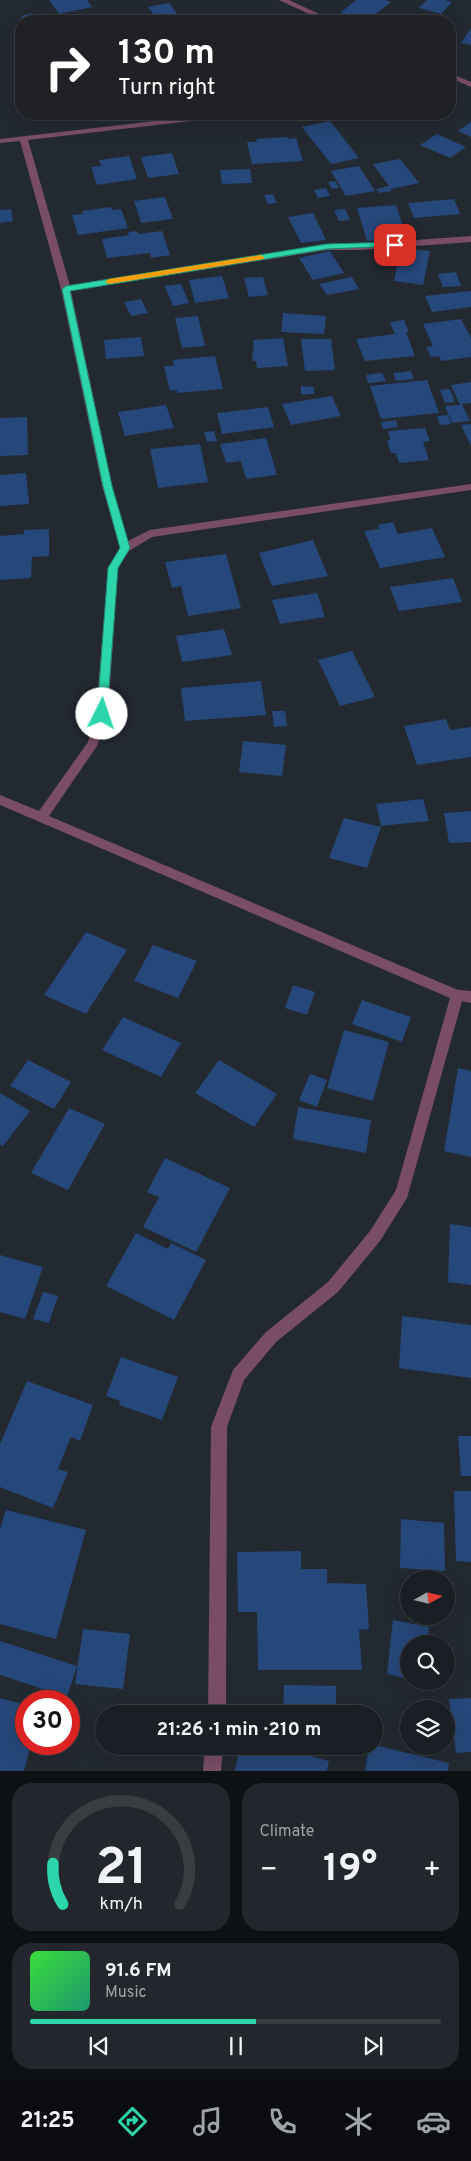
<!DOCTYPE html>
<html lang="en">
<head>
<meta charset="utf-8">
<style>
	:root { --surface:#1a1f25; --page:#23272d; --text:#f1f3f6; --muted:#9fa2a7; --line:#383d42; --accent:#2cd5ab }
	body { margin:0; font-family:Overpass,sans-serif; background:var(--page); color:var(--text); height:100vh; display:flex; flex-direction:column; font-size:19px; white-space:nowrap }
	* { box-sizing:border-box; margin:0 }
	p { font-size:16px; color:var(--muted) }
	.icon { flex:none; width:28px; height:28px; fill:none; stroke:currentColor; stroke-width:2; stroke-linecap:round; stroke-linejoin:round }
	.map { position:relative; height:1771px; overflow:hidden }
	.sheet { display:flex; flex-direction:column; gap:12px; padding:12px; background:#0e1114; flex:1 }
	.sheet>* { flex:none }
	.banner { position:absolute; left:15px; top:15px; width:441px; height:105px; border-radius:20px; box-shadow:0 5px 20px #0002,0 0 0 1px var(--line); background:#202124; color:#fff; overflow:hidden }
	.needle { width:32px; rotate:82deg }
	.fabs { position:absolute; left:400px; top:1570px; display:grid; gap:10px }
	.fabs a { display:grid; place-items:center; width:55px; height:55px; border-radius:50%; background:var(--surface); box-shadow:0 5px 20px #0002,0 0 0 1px var(--line); font-size:25px }
	.speed { position:absolute; left:15px; top:1690px; display:flex; gap:10px; font-size:25px; font-weight:700; text-align:center }
	.speed>* { display:grid; place-content:center; width:65px; height:65px; border-radius:50%; background:var(--surface); box-shadow:0 5px 20px #0002,0 0 0 1px var(--line); line-height:1 }
	.speed .limit { border:8px solid #d22; background:#fff; color:#111 }
	.pin { position:absolute; display:grid; place-items:center; width:42px; height:42px; color:#fff; margin:-21px; border-radius:10px; box-shadow:0 2px 8px #0006 }
	.me { position:absolute; width:55px; margin:-28px; rotate:4deg; stroke-linejoin:round; filter:drop-shadow(0 0 4px #0008) }
	.turn { display:flex; align-items:center; gap:18px; height:105px; padding:0 20px; font-size:22px }
	.turn .icon { width:65px; height:65px; stroke-width:2.5 }
	.turn b { display:block; font-size:35px; line-height:42px }
	.big { font-size:38px; font-weight:700; line-height:1.1 }
	.sheet .card { flex:1; display:flex; flex-direction:column; justify-content:center; gap:8px; min-width:0; padding:0 18px; border-radius:20px; background:var(--page) }
	.sheet .dial { align-items:center; gap:0 }
	.dial svg { height:130px; overflow:visible; fill:none; stroke:var(--line); stroke-width:7; stroke-linecap:round; text-anchor:middle }
	.dial text { fill:var(--text); stroke:none }
	.song { display:flex; align-items:center; gap:15px }
	.cover { width:60px; height:60px; border-radius:8px; background:linear-gradient(135deg,hsl(120 70% 55%),hsl(160 70% 35%)) }
	.played { height:5px; border-radius:2px; background:linear-gradient(90deg,var(--accent) 55%,var(--line) 55%) }
	.keys { display:flex; justify-content:space-around; direction:ltr }
	.heat { display:flex; justify-content:space-between; align-items:center; font-size:28px; direction:ltr }
	.sheet .tiles { flex:1; display:grid; gap:12px; grid-template-columns:1fr 1fr }
	.card:last-child { grid-column:span 2 }
	.trip { position:absolute; left:95px; top:1705px; width:288px; height:50px; border-radius:25px; background:var(--surface); box-shadow:0 5px 20px #0002,0 0 0 1px var(--line); font-weight:700; line-height:50px; text-align:center }
	.tabs { display:flex; height:80px; justify-content:space-around; align-items:center; background:#0a0c0f; color:var(--muted) }
	.tabs .icon { width:35px; height:35px }
	.tabs .current { color:var(--accent) }
	.tabs b { font-size:22px; color:var(--text) }
	.map>svg:first-child { display:block }
	.building { fill:#264779 }
	.lines { fill:none; stroke-linecap:round; stroke-linejoin:round }
	.minor { fill:#794d66; fill-rule:evenodd }
	.route { fill:#2cd5ab; stroke:#1d8a6f }
	.slow { fill:#f59e0b }
</style>
</head>
<body>
<div class="map">
<svg width="471" height="1771" viewBox="0 0 471 1771">
	<rect width="100%" height="100%" fill="#232931"/>
	<path class="building" d="M49 0H87L92 7 59 14Z
		M356 0H385L391 2 367 21 340 13Z
		M427 0H444L452 2 441 14 419 8Z
		M169 3 179 16 158 20 148 7Z
		M31 13 38 21H25L21 16Z
		M261 14 270 21H240Z
		M144 15 149 21H130L127 18Z
		M471 28V45L461 43Z
		M356 114H385L368 121Z
		M330 121 359 158 331 164 302 127Z
		M471 122V137L458 131Z
		M437 134 466 147 450 158 420 145Z
		M288 137V139L296 138 303 161 252 164 247 142H257L256 139Z
		M172 153 179 174 148 178 141 157Z
		M129 156 137 179 97 185 91 167 101 166 99 160Z
		M400 159 419 183 390 189 392 191 379 193 376 189 389 186 373 164Z
		M359 166 375 191 346 196 331 171Z
		M250 169 252 183 222 184 220 170Z
		M335 181 339 188 332 189 328 182Z
		M326 188 330 196 318 198 314 190Z
		M273 194 277 203 268 204 264 195Z
		M165 197 173 219 141 223 134 201Z
		M454 199 460 214 414 218 408 203Z
		M396 205 407 238 367 241 357 208Z
		M111 207 112 210 121 209 128 228 78 235 72 215 83 214 82 211Z
		M11 209 13 221 0 223V210Z
		M345 209 350 220 339 221 334 210Z
		M313 213 326 240 301 243 288 217Z
		M137 231 138 234 162 231 170 255 151 258 150 253 107 258 102 239 129 235 128 232Z
		M401 248 430 251 423 285 394 281Z
		M330 251 344 273 313 280 299 258Z
		M456 272 461 286 443 287 438 274Z
		M222 276 229 298 195 303 189 280Z
		M263 277 268 295 249 297 244 278Z
		M352 277 359 289 327 295 319 284Z
		M181 284 189 303 173 306 165 286Z
		M471 291V307L432 312 425 296Z
		M141 299 148 313 131 316 124 302Z
		M283 313 326 316 324 334 281 332Z
		M198 316 205 346 182 348 175 318Z
		M461 319 471 338V357L441 361 439 356 431 357 426 347 433 346 423 324Z
		M404 320 409 332H406L415 356 365 361 356 339 395 334 390 322Z
		M141 337 144 356 106 359 104 340Z
		M283 338 288 366 257 368 256 361H253L252 351H254L253 340Z
		M301 339H331L335 370 305 371Z
		M215 356 223 389 177 393V390L170 391 164 366H174L173 360Z
		M411 371 414 379 396 381 393 373Z
		M382 373 386 381 368 383 366 375Z
		M427 380 439 413 381 419 370 386Z
		M471 382V403L462 404 470 421 452 423 445 406 460 405 451 385Z
		M301 386 314 387V394H301Z
		M450 389 455 402 445 403 440 390Z
		M332 396 341 416 291 425 282 404Z
		M166 405 174 428 125 436 118 412Z
		M268 407 274 427 222 434 217 413Z
		M448 415 451 424 440 425 437 416Z
		M27 417 28 455 0 456V418Z
		M396 420 398 427 383 429 381 422Z
		M471 424V446L461 425Z
		M425 428 430 441 423 442 429 460 399 463 396 453H391L387 441 390 440 388 431Z
		M214 431 217 441 207 442 204 432Z
		M266 438 277 475 246 479 241 461 226 463 220 444Z
		M200 444 208 482 158 488 150 449Z
		M26 473 29 504 0 506V475Z
		M393 522 398 534 432 528 445 557 380 568 364 531 379 529 378 525Z
		M49 529V556L32 557 31 578 0 580V536L24 534V530Z
		M313 540 328 576 272 586 259 553Z
		M226 554 241 608 188 616 181 586 172 588 165 562Z
		M453 578 462 602 399 611 390 587Z
		M317 593 325 617 280 624 272 600Z
		M224 629 232 655 182 662 176 636Z
		M352 651 375 697 340 706 318 660Z
		M261 681 266 715 185 721 181 688Z
		M272 711H285L287 726 274 727Z
		M446 719 450 730 471 727V757L417 765 404 726Z
		M243 741 286 745 282 776 239 772Z
		M423 799 429 821 381 826 376 804Z
		M471 811V842L449 843 444 813Z
		M344 818 381 827 367 868 329 858Z
		M86 932 127 950 86 1014 44 995Z
		M153 945 197 961 178 998 134 981Z
		M293 985 315 992 307 1015 285 1008Z
		M362 1000 411 1017 402 1042 352 1024Z
		M123 1017 181 1043 161 1077 102 1050Z
		M344 1030 389 1042 373 1101 327 1088Z
		M28 1060 71 1082 54 1109 10 1086Z
		M219 1060 277 1094 254 1127 195 1093Z
		M458 1068 471 1071V1157L444 1151Z
		M310 1074 327 1080 317 1107 299 1100Z
		M0 1093 30 1111 3 1146 0 1144Z
		M298 1107 371 1120 366 1153 293 1139Z
		M69 1108 105 1124 68 1190 31 1173Z
		M165 1158 230 1188 196 1252 143 1227 159 1197 147 1192Z
		M450 1224 471 1227V1285L448 1282Z
		M136 1233 168 1249 171 1243 206 1260 174 1320 106 1286Z
		M0 1255 43 1267 25 1319 0 1312Z
		M43 1292 58 1296 49 1323 33 1319Z
		M402 1316 471 1325V1378L399 1368Z
		M121 1357 178 1377 162 1420 119 1405 120 1401 106 1396Z
		M27 1381 93 1405 80 1441 71 1437 58 1469 68 1472 53 1508 0 1487V1444Z
		M458 1436H471V1476H461Z
		M454 1491H471V1562L456 1561Z
		M6 1510 86 1530 56 1639 0 1624V1529Z
		M401 1519 444 1523 445 1571 400 1568Z
		M301 1551V1569H327V1583L366 1584 369 1629 359 1630 362 1670H258L257 1612H238L237 1552Z
		M393 1620 429 1627 427 1644H409V1679L387 1674Z
		M83 1629 130 1634 123 1689 75 1684Z
		M0 1641 77 1666 67 1697 0 1675Z
		M284 1685 336 1686V1714H283Z
		M0 1698 26 1705V1744H31L24 1771H0Z
		M471 1698V1752L456 1753 449 1699Z
		M374 1745 449 1763 448 1771H365L369 1746Z
		M240 1746H272L329 1761 327 1771H235Z"/>
	<g class="lines">
		<path class="minor" d="M279 0H289L334 21H324Z
			M450 73 471 82V87L450 78Z
			M215 114H238L234 116 28 140 70 286 327 244H360L471 236V242L360 250H327L71 291 112 486 128 541 150 530 471 484V490L152 537 129 551 118 568 108 714 97 746 49 816 458 990 471 991V1003L462 1001 407 1198 380 1241 338 1292 276 1342 244 1380 227 1427 226 1714H208L211 1427 233 1370 266 1332 328 1282 370 1231 396 1190 450 998 0 805V795L39 811 88 742 96 714 108 568 120 548 102 486 61 289 20 141 0 143V139Z
			M205 1746H223L221 1771H203Z"/>
	</g>
	<path class="route" d="M395 242 399 245 398 246 327 249 70 291 112 486 130 548 118 568 107 714 106 717H98L97 714 108 568 120 548 103 486 62 289 66 286 327 244Z"/>
	<path class="slow" d="M261 255 265 258 263 259 109 284 105 282 109 279Z"/>
</svg>
<div class="fabs">
<a><svg class="needle" viewBox="-14 -14 28 28"><path d="M0-13l5 13h-10z" fill="#e53935"/><path d="M0 13l5-13h-10z" fill="#9fa2a7"/></svg></a>
<a><svg class="icon" aria-label="search" viewBox="0 0 24 24"><circle cx="10" cy="10" r="6"/><path d="M15 15l6 6"/></svg></a>
<a><svg class="icon" aria-label="layers" viewBox="0 0 24 24"><path d="M12 4l9 5-9 5-9-5zM3 14l9 5 9-5"/></svg></a>
</div>
<div class="speed"><div class="limit">30</div></div>
<div class="pin" style="left:395px;top:245px;background:#d93025"><svg class="icon" aria-label="arrive" viewBox="0 0 24 24"><path d="M6 21V4h12l-3 4 3 4H6"/></svg></div>
<svg class="me" style="left:102px;top:714px" viewBox="-20 -20 40 40"><circle r="19" fill="#fff"/><path d="M0-13L10 11 0 6-10 11z" fill="#2cd5ab"/></svg>
<div class="trip">21:26 · 1 min · 210 m</div>
<div class="banner">
<div class="turn"><svg class="icon" aria-label="right" viewBox="0 0 24 24"><path d="M7 20v-9h11M14 6l5 5-5 5"/></svg><div><b>130 m</b>Turn right</div></div>
</div>
</div>
<section class="sheet">
<div class="tiles">
<div class="card dial"><svg viewBox="0 0 100 80">
<path d="M14 69A42 42 0 1 1 86 69"/>
<path d="M14 69A42 42 0 0 1 8 44" stroke="#2cd5ab"/>
<text x="50" y="56" font-size="32" font-weight="700">21</text>
<text x="50" y="72" font-size="11">km/h</text>
</svg></div>
<div class="card"><p>Climate</p>
<div class="heat"><a>−</a><b class="big">19°</b><a>+</a></div>
</div>
<div class="card">
<div class="song"><i class="cover"></i><div><b>91.6 FM</b><p>Music</p></div></div>
<div class="played"></div>
<div class="keys"><svg class="icon" aria-label="previous" viewBox="0 0 24 24"><path d="M18 5L8 12l10 7zM5 5v14"/></svg><svg class="icon" aria-label="pause" viewBox="0 0 24 24"><path d="M8 5v14M16 5v14"/></svg><svg class="icon" aria-label="next" viewBox="0 0 24 24"><path d="M6 5l10 7-10 7zM19 5v14"/></svg></div>
</div>
</div>
</section>
<nav class="tabs">
<b>21:25</b>
<svg class="icon current" aria-label="directions" viewBox="0 0 24 24"><path d="M12 3l9 9-9 9-9-9zM9 14v-3h6M13 9l2 2-2 2"/></svg>
<svg class="icon" aria-label="music" viewBox="0 0 24 24"><path d="M9 18V5l10-2v13"/><circle cx="6" cy="18" r="3"/><circle cx="16" cy="16" r="3"/></svg>
<svg class="icon" aria-label="phone" viewBox="0 0 24 24"><path d="M5 4h4l2 5-3 2q2 4 5 5l2-3 5 2v4C11 20 4 13 5 4z"/></svg>
<svg class="icon" aria-label="climate" viewBox="0 0 24 24"><path d="M12 3v18M4 7l16 10M4 17L20 7"/></svg>
<svg class="icon" aria-label="car" viewBox="0 0 24 24"><path d="M5 17H2v-5l4-1 3-4h7l3 4 3 1v5h-3M9 17h6M6 11h13"/><circle cx="7" cy="17" r="2"/><circle cx="17" cy="17" r="2"/></svg>
</nav>
</body>
</html>
